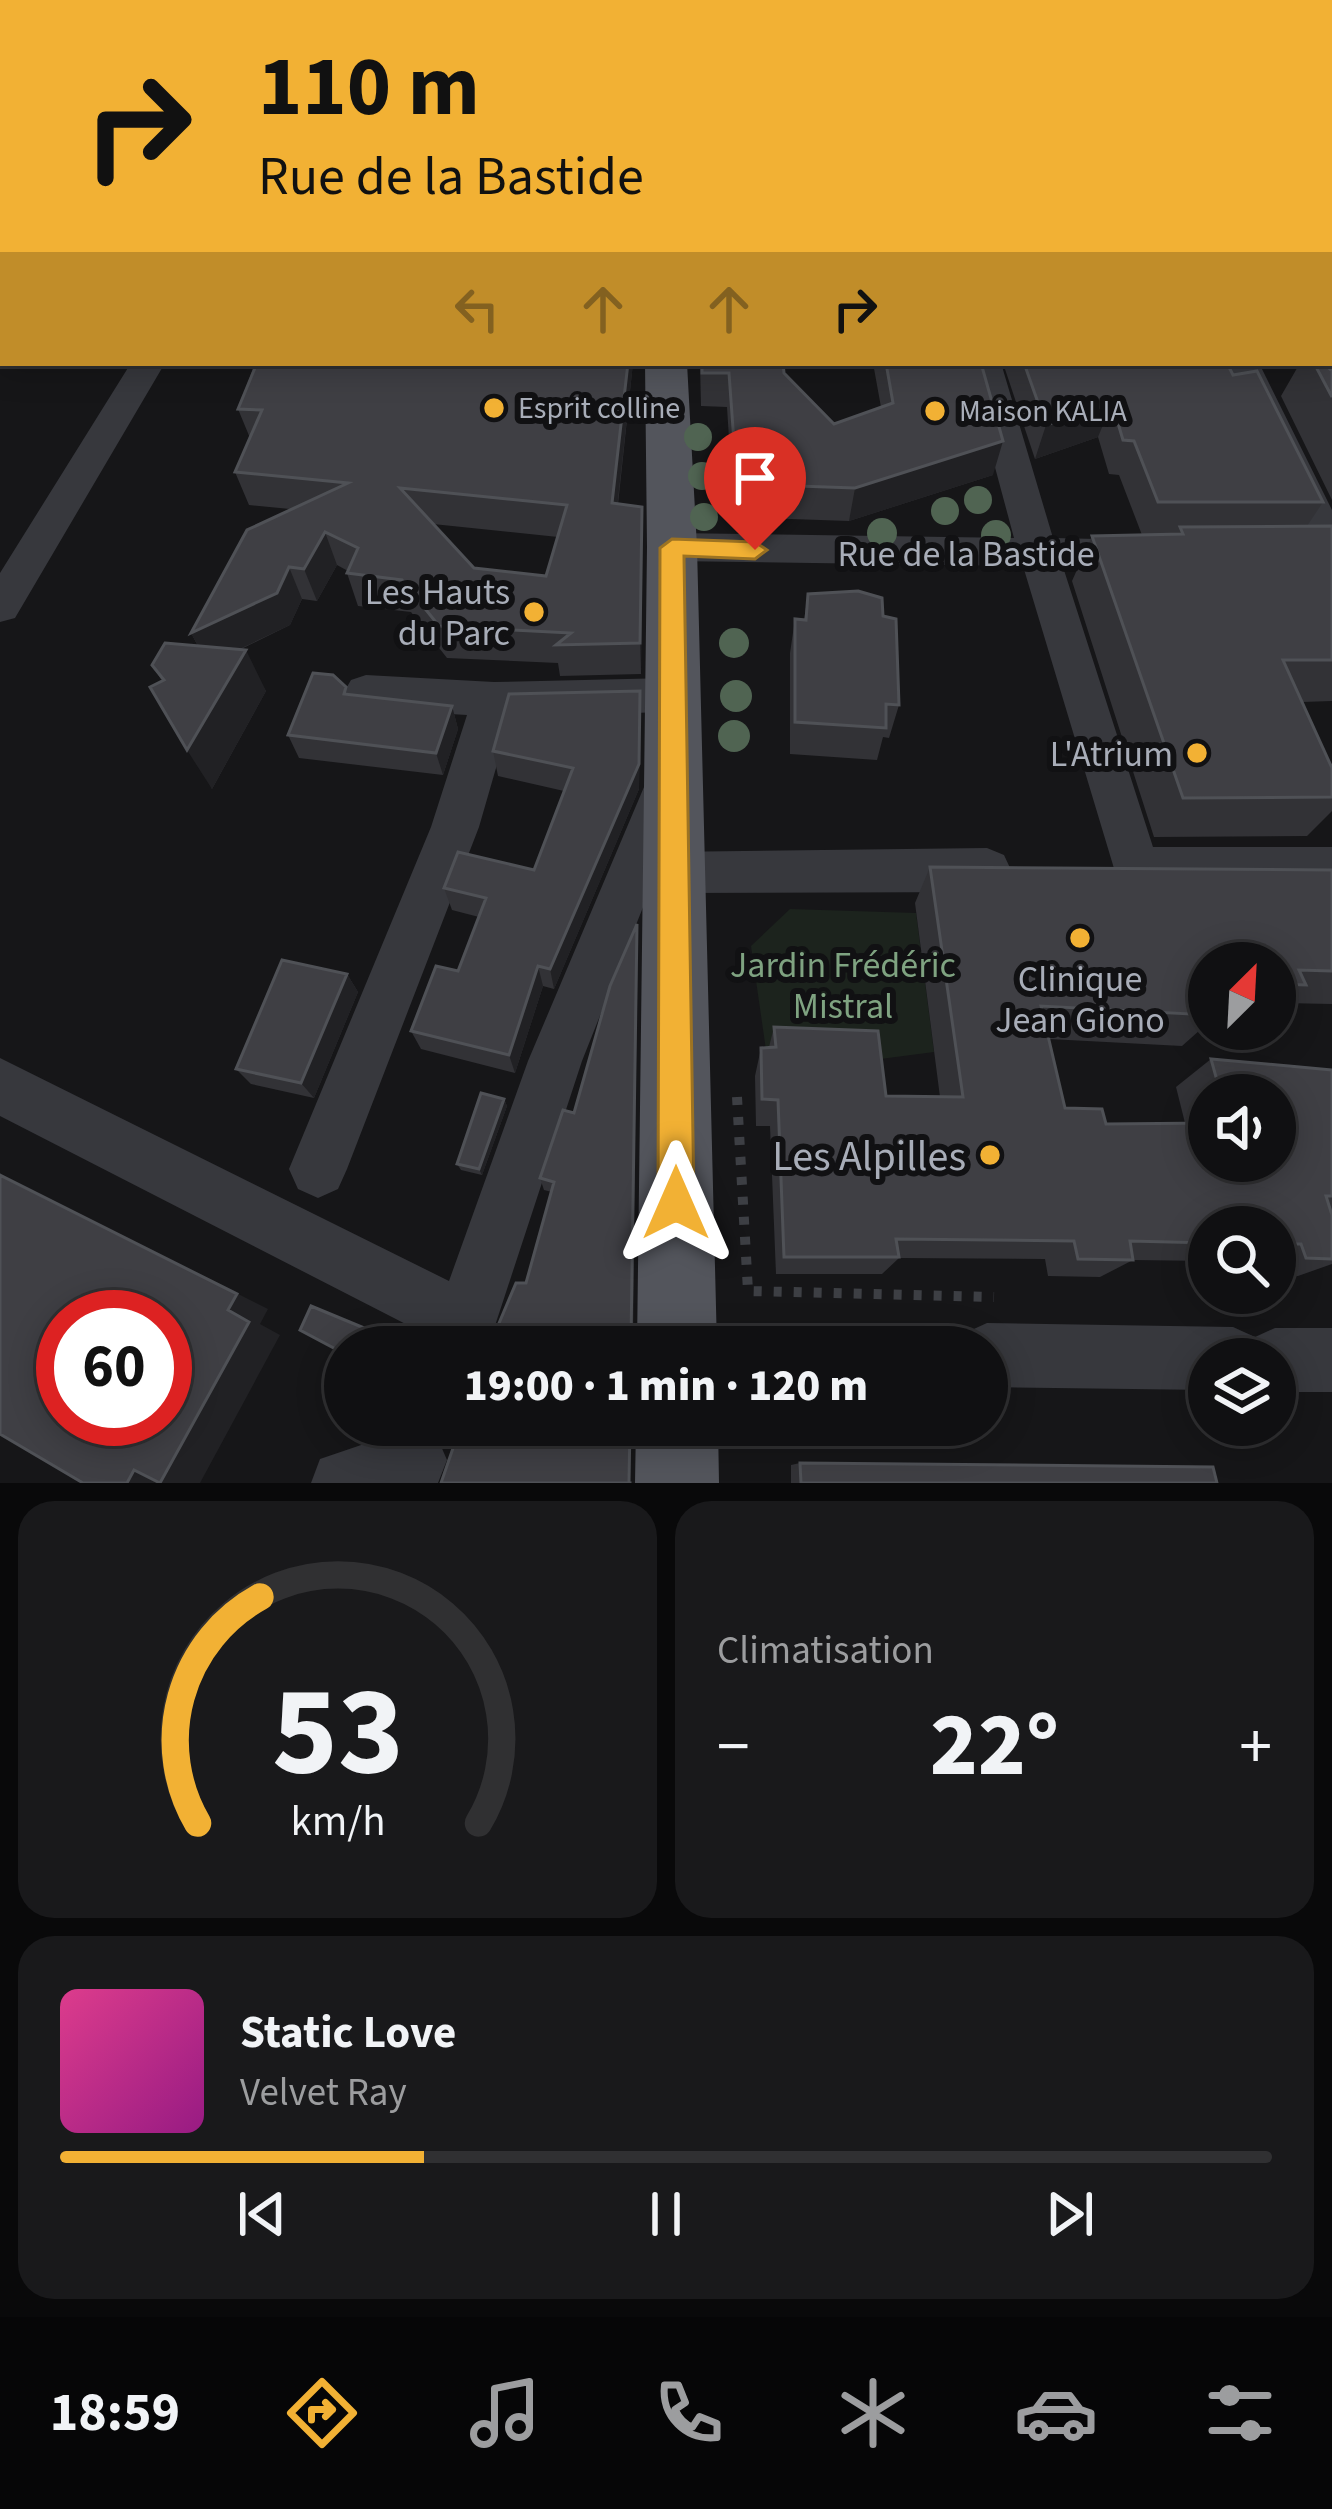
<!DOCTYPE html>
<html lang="fr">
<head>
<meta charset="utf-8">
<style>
	:root { --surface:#101012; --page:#19191b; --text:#f1f3f6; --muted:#9c9d9f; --line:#303032; --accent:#f2b134 }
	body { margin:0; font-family:"Source Sans 3",sans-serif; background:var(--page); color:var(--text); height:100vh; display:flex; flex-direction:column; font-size:45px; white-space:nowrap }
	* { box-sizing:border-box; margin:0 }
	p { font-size:39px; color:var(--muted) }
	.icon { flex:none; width:66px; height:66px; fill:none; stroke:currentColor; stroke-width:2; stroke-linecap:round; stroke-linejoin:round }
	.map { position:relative; height:1483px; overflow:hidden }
	.drawer { display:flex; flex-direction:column; gap:18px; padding:18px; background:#09090a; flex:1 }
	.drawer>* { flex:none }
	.guide { position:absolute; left:0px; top:0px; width:1332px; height:366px; box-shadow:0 6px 30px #0003,0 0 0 3px var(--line); background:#f2b134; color:#111; overflow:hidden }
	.needle { width:78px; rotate:24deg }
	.buttons { position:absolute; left:1188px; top:942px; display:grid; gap:24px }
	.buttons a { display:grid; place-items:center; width:108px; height:108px; border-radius:50%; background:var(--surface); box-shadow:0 6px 30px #0003,0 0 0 3px var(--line); font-size:60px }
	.speed { position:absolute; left:36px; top:1290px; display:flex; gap:24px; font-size:60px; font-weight:700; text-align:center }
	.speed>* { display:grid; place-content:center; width:156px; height:156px; border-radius:50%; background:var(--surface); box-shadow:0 6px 30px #0003,0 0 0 3px var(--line); line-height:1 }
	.speed .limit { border:18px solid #d22; background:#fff; color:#111 }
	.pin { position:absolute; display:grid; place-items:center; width:102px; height:102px; color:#fff; margin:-123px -51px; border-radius:50% 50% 50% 0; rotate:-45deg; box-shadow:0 0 12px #0007 }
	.pin .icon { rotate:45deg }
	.me { position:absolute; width:132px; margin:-66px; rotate:0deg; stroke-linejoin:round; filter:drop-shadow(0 0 9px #0008) }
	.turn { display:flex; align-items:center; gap:42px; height:252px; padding:0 60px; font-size:54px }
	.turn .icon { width:156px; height:156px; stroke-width:2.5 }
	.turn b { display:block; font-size:84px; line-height:102px }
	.lanes { display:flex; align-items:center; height:114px; padding:0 60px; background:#0003; justify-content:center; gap:60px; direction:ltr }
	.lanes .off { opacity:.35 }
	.big { font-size:90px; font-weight:800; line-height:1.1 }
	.drawer .card { flex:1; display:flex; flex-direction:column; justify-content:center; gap:18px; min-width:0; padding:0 42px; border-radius:36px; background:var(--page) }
	.drawer .dial { align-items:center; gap:0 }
	.dial svg { height:312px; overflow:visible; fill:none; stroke:var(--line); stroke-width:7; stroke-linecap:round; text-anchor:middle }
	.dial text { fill:var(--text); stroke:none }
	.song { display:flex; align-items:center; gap:36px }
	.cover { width:144px; height:144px; border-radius:18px; background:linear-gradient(135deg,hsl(330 70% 55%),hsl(310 70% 35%)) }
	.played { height:12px; border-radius:6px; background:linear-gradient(90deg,var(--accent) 30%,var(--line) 30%) }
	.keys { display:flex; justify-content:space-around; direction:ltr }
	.heat { display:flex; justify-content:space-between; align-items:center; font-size:66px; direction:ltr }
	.drawer .tiles { flex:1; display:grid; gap:18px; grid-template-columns:1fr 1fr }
	.card:last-child { grid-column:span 2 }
	.trip { position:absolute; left:324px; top:1326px; width:684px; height:120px; border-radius:60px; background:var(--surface); box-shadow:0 6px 30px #0003,0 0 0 3px var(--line); font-weight:800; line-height:120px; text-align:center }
	.menu { display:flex; height:192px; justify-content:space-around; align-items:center; background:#060607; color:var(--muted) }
	.menu .icon { width:84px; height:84px }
	.menu .on { color:var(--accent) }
	.menu b { font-size:54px; color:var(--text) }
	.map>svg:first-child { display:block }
	.green { fill:#1c231d }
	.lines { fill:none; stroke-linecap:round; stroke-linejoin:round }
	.path-far1 { stroke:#3d3f44; stroke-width:4.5; stroke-dasharray:3 6; stroke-linecap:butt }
	.path { stroke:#3d3f44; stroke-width:10; stroke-dasharray:8 12; stroke-linecap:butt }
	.minor { fill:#37383d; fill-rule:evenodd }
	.major { fill:#53555c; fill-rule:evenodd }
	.tree { fill:#506452 }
	.wall { fill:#323236; fill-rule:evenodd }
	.shaded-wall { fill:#212124 }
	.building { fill:#3f3f44; stroke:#4f5156; stroke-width:3; fill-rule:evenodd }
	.route { fill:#f2b134; stroke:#9d7322; stroke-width:3 }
	.poi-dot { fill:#f2b134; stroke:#111113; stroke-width:4.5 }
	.labels { text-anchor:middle; stroke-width:12; stroke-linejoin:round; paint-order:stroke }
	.far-poi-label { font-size:30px; fill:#a8adb8; stroke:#111113; text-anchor:start }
	.street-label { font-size:36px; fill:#a8adb8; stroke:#111113 }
	.poi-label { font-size:36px; fill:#a8adb8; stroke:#111113; text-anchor:end }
	.park-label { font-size:36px; fill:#7fa381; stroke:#111113 }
	.near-poi-label { font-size:42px; fill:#a8adb8; stroke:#111113; text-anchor:end }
</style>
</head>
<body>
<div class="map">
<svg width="1332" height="1483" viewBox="0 0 1332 1483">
	<rect width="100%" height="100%" fill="#161618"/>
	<path class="green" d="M790 909 916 913 934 1052 865 1061 767 1057 751 946Z"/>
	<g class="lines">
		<path class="path-far1" d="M1329 149 1332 153"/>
		<path class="path" d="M737 1097 748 1291 994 1297
			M1237 1303 1276 1304"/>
		<path class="minor" d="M1042 0H1074L1040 3Z
			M1329 206H1332V224H1329Z
			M131 363H165L15 618 0 622V573Z
			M967 363H1001L1053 538 1143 540 1157 544 1163 554 1157 564 1143 568 1063 567 1153 847H1332V891L1136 892 1119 885 1023 566 672 561 658 557 652 547 658 537 672 533 1014 538Z
			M1225 363H1259L1332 510V563L1318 559 1312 549Z
			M366 675 494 682 670 678 685 683 692 695 685 707 670 712 511 716 479 827 347 1169 338 1189 318 1198 298 1189 289 1169 431 827 467 715 366 709 351 704 344 692 351 680Z
			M667 767 683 773 690 787 665 852 987 848 1004 855 1011 870 1004 885 987 892 672 893 653 882 582 1061 488 1347H426L429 1336 0 1116V1058L449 1281 528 1061 644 787 651 773Z
			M987 1323 1233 1327 1255 1337 1275 1328H1332V1392H1275V1359H1209V1390L987 1387V1347H959L965 1333Z
			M414 1427 437 1437 447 1460 438 1483H311L320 1459Z"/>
		<path class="major" d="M3 247V272L0 273V248Z
			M645 363H687L697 547 717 1347H637L647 547Z
			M636 1425H718L719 1483H635Z"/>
	</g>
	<g class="tree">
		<circle cx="698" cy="437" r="14"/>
		<circle cx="702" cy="476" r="14"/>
		<circle cx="978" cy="500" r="14"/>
		<circle cx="945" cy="511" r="14"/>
		<circle cx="704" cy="517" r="14"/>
		<circle cx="882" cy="533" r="15"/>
		<circle cx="996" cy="535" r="15"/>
		<circle cx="734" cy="643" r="15"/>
		<circle cx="736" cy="696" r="16"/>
		<circle cx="734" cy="736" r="16"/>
	</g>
	<path class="wall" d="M1059 0H1332V79H1329V3H1058Z
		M255 363H633L618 504 642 540 641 674 560 676 558 663 447 658 411 612 358 606 347 573 348 571 337 565 317 601 302 599 290 625 239 650 266 691 212 789 162 681 152 665 198 646 191 633 290 509 249 505 235 472 250 438 238 409ZM433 524 558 537 546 576 474 568Z
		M700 363H783L784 373 834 424 881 407 873 363H981L993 475 849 521 734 517 727 407 701 406Z
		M1003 363H1227L1233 375 1323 502 1307 526H1332V701L1302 702 1332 768V811L1307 836 1154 837 1072 581 1092 536 1142 535 1119 475 1109 474 1098 437 1035 459Z
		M1300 363H1323L1332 371V500L1281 396Z
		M808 594 883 616 899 705 889 738 883 737 877 760 790 754V653L795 619 804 620Z
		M452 706 458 729 443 775 299 758 288 735Z
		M640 717 639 789 554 989 543 986 515 1073 421 1049 411 1031 458 971 479 917 452 910 444 888 534 870 564 791 498 776 493 751Z
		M930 867 1332 870V1004L1283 1003 1275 1010V963H1209V1022L1182 1046 1049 1039 1065 1108 1106 1124 1185 1123 1176 1087 1211 1059 1332 1070V1264L1298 1276 1275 1275V1227H1209V1261L1133 1260 1100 1277 1048 1276 1045 1259 899 1258 882 1274H776L770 1126H756L755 1076 761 1048 769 1047 774 1027 886 1096 940 1097 915 903ZM1209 1095H1275L1209 1161Z
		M637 924 633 1341 489 1347 526 1283 552 1192 544 1190 540 1178 574 1113Z
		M347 974 358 992 314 1098 251 1084 236 1069Z
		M504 1099 507 1106 482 1175 461 1170 457 1164Z
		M800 1463 1217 1483H791V1465Z"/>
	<path class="shaded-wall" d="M1146 0H1181L1180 3H1132Z
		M3 35V72L0 73V36Z
		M1329 48H1332V79H1329Z
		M628 363H633L614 536 612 503Z
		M1112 403 1098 437 1035 459 1046 425Z
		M1003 441 993 475 849 521 855 488Z
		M642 507V540L641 674 640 643Z
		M325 532 337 565 317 601 304 569Z
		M289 567 302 599 290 625 208 664 191 633Z
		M246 650 266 691 212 789 187 750Z
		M640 691 639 789 554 989 550 969Z
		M452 706 458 729 443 775 436 753Z
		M637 924 638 943 632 1347 631 1341Z
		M538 966 543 986 515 1073 509 1055Z
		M347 974 358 992 314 1098 301 1083Z
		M504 1099 507 1106 482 1175 479 1169Z
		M0 1174 268 1309 260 1324 280 1335 200 1483H127Z"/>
	<path class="building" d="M0 0H96L88 3H3V35L0 36Z
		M106 0H982L986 3H107Z
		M1107 0H1146L1132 3H1111Z
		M1216 0H1332V48H1329V3H1215Z
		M3 90V182L0 179V91Z
		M257 363H628L612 503 642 507 640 643 556 645 571 633 439 626 402 580 347 573 358 548 325 532 304 569 289 567 277 593 191 633 247 530 348 483 235 472 262 410 238 409ZM400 488 567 505 546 576 474 568Z
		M702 363H783L784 373 834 424 893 403 886 363H981L1003 441 855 488 737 484 729 373H702Z
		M1024 363H1227L1233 375 1257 371 1323 502H1158L1134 441 1123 440 1112 403 1046 425Z
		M1314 363H1323L1332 371V397Z
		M1332 526V660H1283L1332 768V797L1183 798 1092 536 1183 534 1180 527Z
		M858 591 882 598 883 616 896 619 899 705 886 704V728L795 722V619L806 620 808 594Z
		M165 643 246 650 187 750 150 687 164 680 152 665Z
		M313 673 333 675 346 687 344 694 452 706 436 753 288 735Z
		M640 691 639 764 550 969 538 966 509 1055 411 1031 436 966 458 971 486 898 444 888 458 852 534 870 573 768 493 751 509 694Z
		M930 867 1332 870V971L1299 970 1306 985 1275 984V963H1209V1015L1041 1006 1065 1108 1102 1109 1106 1124 1209 1123V1161H1275V1095H1221L1211 1059 1332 1070V1196H1326L1332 1215V1259L1306 1258 1301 1244H1275V1227H1209V1243L1130 1241 1133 1260 1078 1259 1074 1241 896 1239 899 1257H784L778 1100 762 1099 761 1048 776 1047 774 1027 878 1031 886 1096 963 1097Z
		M637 924 631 1341 651 1347H489L516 1283H526L554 1182 540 1178 563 1110 574 1113 610 986Z
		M282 960 347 974 301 1083 236 1069Z
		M481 1093 504 1099 479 1169 457 1164Z
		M0 1175 237 1294 228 1310 249 1322 160 1483 134 1470 127 1483H83L0 1434ZM63 1317H165V1419H63Z
		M311 1306 410 1347H345V1354L300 1330Z
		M461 1425H630L629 1482 631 1483H441Z
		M800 1463 1213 1467 1217 1483H801Z"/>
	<path class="route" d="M672 539 755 542 767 550 755 559 684 556 694 1203 688 1216 676 1221 663 1216 658 1203 660 548Z"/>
	<g class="poi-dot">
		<circle cx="494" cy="408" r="12"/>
		<circle cx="935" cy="411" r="12"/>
		<circle cx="534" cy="612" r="12"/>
		<circle cx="1197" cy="753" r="12"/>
		<circle cx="1080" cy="938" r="12"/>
		<circle cx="990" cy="1155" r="12"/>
	</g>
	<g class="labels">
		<g class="far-poi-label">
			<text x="518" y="418">Esprit colline</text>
			<text x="959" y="421">Maison KALIA</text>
		</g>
		<g class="street-label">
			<text x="966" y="566">Rue de la Bastide</text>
		</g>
		<g class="poi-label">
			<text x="510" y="604">Les Hauts<tspan x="510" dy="41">du Parc</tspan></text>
			<text x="1173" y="766">L'Atrium</text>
			<text x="1080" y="991" text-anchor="middle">Clinique<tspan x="1080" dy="41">Jean Giono</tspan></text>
		</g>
		<g class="park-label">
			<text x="843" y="977">Jardin Frédéric<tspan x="843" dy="41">Mistral</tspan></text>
		</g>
		<g class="near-poi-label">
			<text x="966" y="1170">Les Alpilles</text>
		</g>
	</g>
</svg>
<div class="buttons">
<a><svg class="needle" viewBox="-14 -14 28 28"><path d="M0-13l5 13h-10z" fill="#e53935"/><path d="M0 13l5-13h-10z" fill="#9c9d9f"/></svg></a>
<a><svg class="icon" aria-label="sound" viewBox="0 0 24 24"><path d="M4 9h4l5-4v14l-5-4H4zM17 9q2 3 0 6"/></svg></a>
<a><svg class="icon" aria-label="search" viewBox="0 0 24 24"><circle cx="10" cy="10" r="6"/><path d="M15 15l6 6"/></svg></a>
<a><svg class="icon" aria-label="layers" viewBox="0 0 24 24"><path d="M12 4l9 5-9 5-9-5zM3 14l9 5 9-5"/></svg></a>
</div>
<div class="speed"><div class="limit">60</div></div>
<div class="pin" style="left:755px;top:550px;background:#d93025"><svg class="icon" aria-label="arrive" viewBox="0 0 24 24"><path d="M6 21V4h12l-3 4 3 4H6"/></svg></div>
<svg class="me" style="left:676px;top:1203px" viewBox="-20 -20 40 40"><path d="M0-17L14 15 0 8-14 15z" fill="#f2b134" stroke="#fff" stroke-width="4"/></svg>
<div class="trip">19:00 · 1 min · 120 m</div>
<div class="guide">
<div class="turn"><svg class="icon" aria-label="right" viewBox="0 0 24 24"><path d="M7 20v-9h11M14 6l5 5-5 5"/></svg><div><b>110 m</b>Rue de la Bastide</div></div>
<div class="lanes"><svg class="icon off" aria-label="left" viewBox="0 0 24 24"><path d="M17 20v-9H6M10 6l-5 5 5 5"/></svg><svg class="icon off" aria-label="ahead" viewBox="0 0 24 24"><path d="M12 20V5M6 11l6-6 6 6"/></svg><svg class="icon off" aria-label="ahead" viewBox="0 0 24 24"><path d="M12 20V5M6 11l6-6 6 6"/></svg><svg class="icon" aria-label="right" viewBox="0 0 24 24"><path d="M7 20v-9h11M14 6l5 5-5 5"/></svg></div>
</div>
</div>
<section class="drawer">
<div class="tiles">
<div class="card dial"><svg viewBox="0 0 100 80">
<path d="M14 69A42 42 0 1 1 86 69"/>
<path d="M14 69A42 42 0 0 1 30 11" stroke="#f2b134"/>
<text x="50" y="56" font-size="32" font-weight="700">53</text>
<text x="50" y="72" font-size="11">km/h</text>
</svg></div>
<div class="card"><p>Climatisation</p>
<div class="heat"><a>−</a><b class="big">22°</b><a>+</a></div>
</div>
<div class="card">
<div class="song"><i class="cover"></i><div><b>Static Love</b><p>Velvet Ray</p></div></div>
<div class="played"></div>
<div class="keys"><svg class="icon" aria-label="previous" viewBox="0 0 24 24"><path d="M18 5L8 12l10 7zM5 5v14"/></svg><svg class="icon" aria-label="pause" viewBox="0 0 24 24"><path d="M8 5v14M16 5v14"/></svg><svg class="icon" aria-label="next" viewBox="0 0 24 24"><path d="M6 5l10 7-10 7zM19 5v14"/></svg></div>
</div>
</div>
</section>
<nav class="menu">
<b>18:59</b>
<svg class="icon on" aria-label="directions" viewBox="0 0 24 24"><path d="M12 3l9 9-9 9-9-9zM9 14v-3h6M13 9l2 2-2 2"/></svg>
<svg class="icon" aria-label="music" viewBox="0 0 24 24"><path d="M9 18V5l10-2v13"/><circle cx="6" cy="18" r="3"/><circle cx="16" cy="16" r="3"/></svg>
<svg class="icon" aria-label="phone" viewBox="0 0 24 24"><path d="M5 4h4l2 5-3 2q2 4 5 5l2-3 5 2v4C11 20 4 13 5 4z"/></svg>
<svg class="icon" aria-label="climate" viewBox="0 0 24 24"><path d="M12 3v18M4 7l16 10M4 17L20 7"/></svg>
<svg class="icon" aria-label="car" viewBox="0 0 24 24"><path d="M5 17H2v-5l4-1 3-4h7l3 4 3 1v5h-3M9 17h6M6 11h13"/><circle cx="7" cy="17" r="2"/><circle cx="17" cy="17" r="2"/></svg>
<svg class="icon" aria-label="filters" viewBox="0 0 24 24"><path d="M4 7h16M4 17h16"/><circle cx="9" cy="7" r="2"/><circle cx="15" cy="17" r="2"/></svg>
</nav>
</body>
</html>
